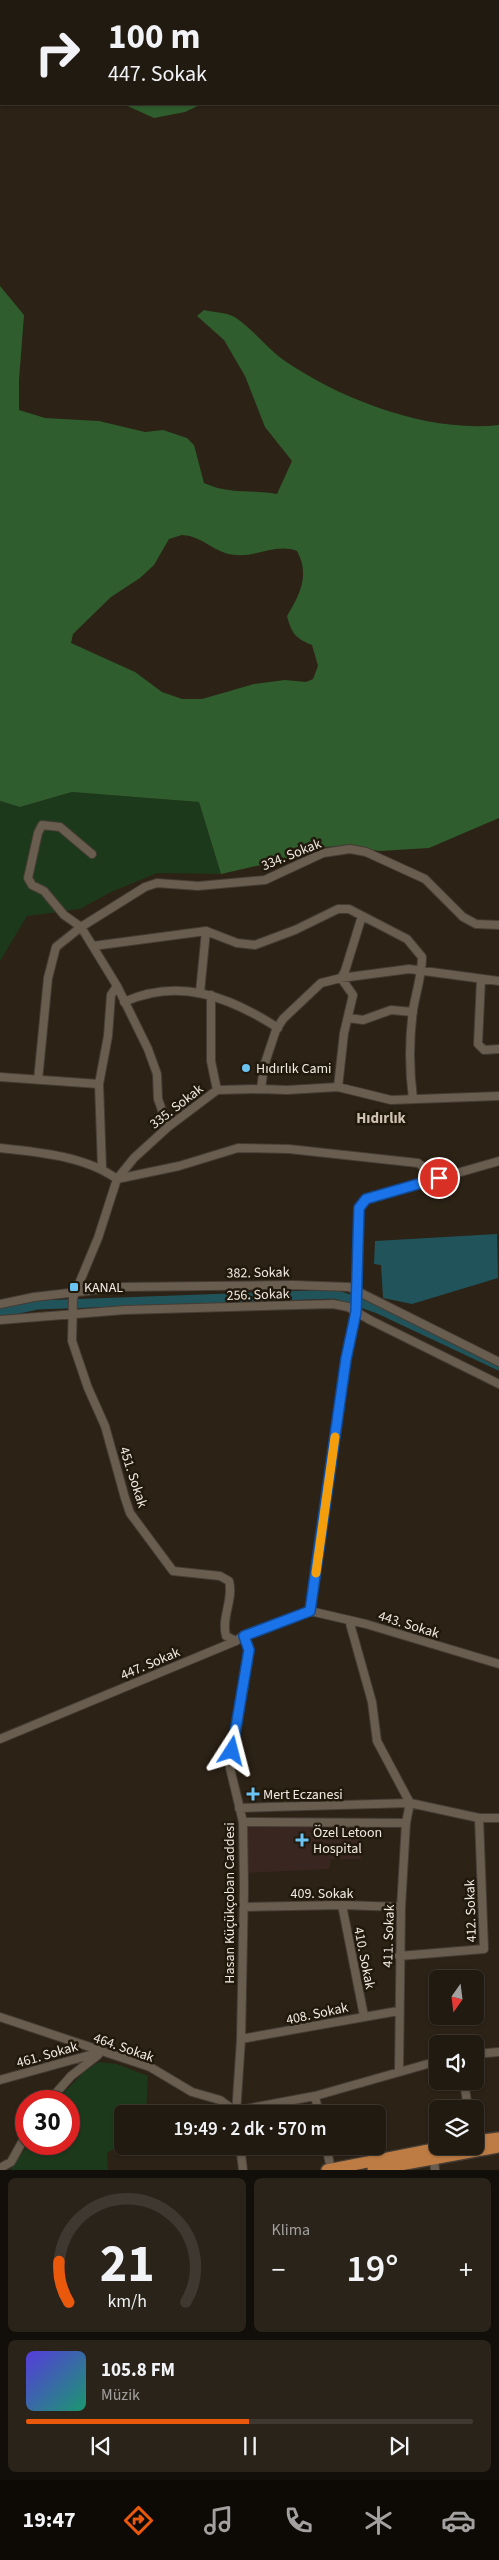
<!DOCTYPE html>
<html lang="tr">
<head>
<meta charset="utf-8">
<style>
	:root { --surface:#211a10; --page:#292319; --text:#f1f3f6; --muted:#a2a19f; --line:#3e3830; --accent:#ea580c }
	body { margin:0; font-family:"Source Sans 3",sans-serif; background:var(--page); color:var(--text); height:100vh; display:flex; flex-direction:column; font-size:19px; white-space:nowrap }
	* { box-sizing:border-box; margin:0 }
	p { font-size:16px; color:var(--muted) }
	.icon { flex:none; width:28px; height:28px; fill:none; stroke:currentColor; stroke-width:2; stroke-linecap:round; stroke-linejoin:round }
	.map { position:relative; height:2170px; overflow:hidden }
	.panel { display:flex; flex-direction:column; gap:8px; padding:8px; background:#120e09; flex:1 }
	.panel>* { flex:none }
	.guide { position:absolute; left:0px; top:0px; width:500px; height:105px; box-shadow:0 1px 4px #0004,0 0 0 1px var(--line); background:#211a10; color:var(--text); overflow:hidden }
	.needle { width:32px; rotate:194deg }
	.buttons { position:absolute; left:429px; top:1970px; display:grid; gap:10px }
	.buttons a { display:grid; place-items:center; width:55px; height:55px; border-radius:8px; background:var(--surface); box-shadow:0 1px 4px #0004,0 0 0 1px var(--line); font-size:25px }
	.speed { position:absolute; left:15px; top:2090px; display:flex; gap:10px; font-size:25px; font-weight:700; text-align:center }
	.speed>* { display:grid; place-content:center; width:65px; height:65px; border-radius:50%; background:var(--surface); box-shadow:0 1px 4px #0004,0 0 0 1px var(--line); line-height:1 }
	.speed .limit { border:8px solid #d22; background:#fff; color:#111 }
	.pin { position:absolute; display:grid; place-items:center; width:42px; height:42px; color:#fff; margin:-21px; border:2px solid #fff; border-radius:50%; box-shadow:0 1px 5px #0007 }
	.me { position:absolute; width:55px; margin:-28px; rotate:9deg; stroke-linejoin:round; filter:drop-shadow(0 0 4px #0008) }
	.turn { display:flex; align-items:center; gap:18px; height:105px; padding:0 25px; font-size:22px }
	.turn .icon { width:65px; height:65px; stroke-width:2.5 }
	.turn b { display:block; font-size:35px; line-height:42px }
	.big { font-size:38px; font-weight:600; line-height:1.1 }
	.panel .widget { flex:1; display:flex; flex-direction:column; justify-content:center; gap:8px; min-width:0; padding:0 18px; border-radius:8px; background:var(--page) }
	.panel .dial { align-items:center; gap:0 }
	.dial svg { height:130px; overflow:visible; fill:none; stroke:var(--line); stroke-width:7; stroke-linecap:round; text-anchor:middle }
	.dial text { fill:var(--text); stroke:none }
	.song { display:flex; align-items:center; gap:15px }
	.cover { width:60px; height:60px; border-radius:8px; background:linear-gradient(135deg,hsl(250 70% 55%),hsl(160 70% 35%)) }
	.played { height:5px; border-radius:2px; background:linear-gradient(90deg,var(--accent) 50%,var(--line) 50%) }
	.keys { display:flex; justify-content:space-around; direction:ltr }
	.heat { display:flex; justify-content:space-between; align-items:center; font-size:28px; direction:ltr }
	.panel .tiles { flex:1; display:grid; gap:8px; grid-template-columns:1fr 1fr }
	.widget:last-child { grid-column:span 2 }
	.trip { position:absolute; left:114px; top:2105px; width:272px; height:50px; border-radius:8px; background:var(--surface); box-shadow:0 1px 4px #0004,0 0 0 1px var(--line); font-weight:600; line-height:50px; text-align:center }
	.dock { display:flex; height:80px; justify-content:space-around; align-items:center; background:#0d0a06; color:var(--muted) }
	.dock .icon { width:35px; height:35px }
	.dock .current { color:var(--accent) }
	.dock b { font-size:22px; color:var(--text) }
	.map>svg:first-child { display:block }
	.medical { fill:#392621 }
	.green { fill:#1d391c }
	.forest { fill:#2f5d2d; fill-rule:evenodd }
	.water { fill:#20545a }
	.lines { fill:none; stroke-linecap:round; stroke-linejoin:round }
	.canal { stroke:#20545a; stroke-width:9 }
	.minor-casing { stroke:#453c34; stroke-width:10 }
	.primary-casing { stroke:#453c34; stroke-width:14 }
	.minor { stroke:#685d4f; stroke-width:8 }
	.primary { stroke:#bd7c44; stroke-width:11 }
	.route-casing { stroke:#114b97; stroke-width:12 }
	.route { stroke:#1a73e8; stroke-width:9 }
	.slow { stroke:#f59e0b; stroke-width:9 }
	.poi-dot { fill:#6bc3f2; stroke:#22190d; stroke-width:2 }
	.labels { text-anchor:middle; stroke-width:5; stroke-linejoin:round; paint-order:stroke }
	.street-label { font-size:14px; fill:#f1eae2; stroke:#22190d }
	.poi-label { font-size:14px; fill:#f1eae2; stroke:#22190d; text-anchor:start }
	.neighbourhood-label { font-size:15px; font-weight:bold; fill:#cec1b1; stroke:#22190d }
</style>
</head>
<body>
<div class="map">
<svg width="499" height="2170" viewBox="0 0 499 2170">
	<rect width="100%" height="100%" fill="#2c2216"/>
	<path class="medical" d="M243 1822H359L361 1859H331L329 1869 244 1873Z"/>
	<path class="green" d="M72 792 199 802 221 874 157 873 111 892 80 909 27 916 0 961V801L20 807Z
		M99 2062 117 2064 148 2076 146 2114H122V2144L107 2153 108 2170H10L29 2144H69V2101H56L84 2072Z"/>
	<path class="forest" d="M0 0H341L1 1 0 87Z
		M123 104H202L185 112 154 118Z
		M0 286 24 315 19 380V410L45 418 99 421 145 432 163 430 187 438 194 445 204 483C230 495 250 489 277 494L292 461 265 427 245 376 224 340 197 316 204 310C212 312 222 312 230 315 245 320 269 351 285 361 342 400 429 433 499 425V818L429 848 380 851 343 846 325 847 304 855 221 874 199 802 72 792 20 807 0 801ZM182 535C204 536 214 554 236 555 257 557 276 543 297 551 310 575 300 594 287 616 292 634 295 638 312 645L318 666 313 679 306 682 285 680 254 684 202 699H182L162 692 135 672 71 643 73 634 111 597 140 578 154 565 169 539Z"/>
	<path class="water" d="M497 1234 498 1278 412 1304 383 1298 381 1265 374 1264 375 1241Z"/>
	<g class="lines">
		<path class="canal" d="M0 1313 37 1305 335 1294 378 1309 499 1366"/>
		<g class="minor-casing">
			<path id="minor" d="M92 854 60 827 42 825 38 833 28 878 32 885 44 891 64 915 81 927 117 986 148 1049 157 1074 158 1099 168 1127
				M93 946 206 931 237 943 255 945 295 930 338 909H349L407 939 422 957C422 975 416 992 413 1010 409 1040 409 1069 413 1099
				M481 979 478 1044 484 1050 499 1049
				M200 992 206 931
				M211 995V1061L217 1090
				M124 1002C179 977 230 997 278 1028
				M349 1018 363 1020 391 1010 413 1012
				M0 1077 99 1084
				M38 1080 48 978 56 947 81 927 145 887 157 883 198 886 265 880 323 853 350 849 366 852 425 879 463 917 476 924 499 925
				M338 1087 344 1033 353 995 341 978 345 971 362 916
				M261 1089 287 1090 338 1087 391 1100 499 1096
				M0 1148C39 1152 85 1156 117 1179L179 1166 238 1148 289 1149 418 1163 439 1178
				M102 1168 99 1084 108 1036 111 995 117 986
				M0 1304 34 1297 121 1287 293 1285 349 1287 499 1362
				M0 1320 125 1310 333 1304 348 1307 370 1320 499 1384
				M310 1611 346 1359 356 1312 359 1208 366 1199 499 1161
				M310 1611 366 1624 499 1664
				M349 1620 372 1702 377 1741 410 1803 406 1823 401 1907 399 2071
				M236 1641 226 1636C221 1617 234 1599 229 1581L220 1576 173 1571 130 1513 125 1498 105 1426 88 1388 72 1341 73 1298 98 1238 117 1179 134 1158 168 1127 217 1090 261 1089 264 1066 276 1030 283 1019 321 983 341 978 409 969 499 981
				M0 1739 236 1641 244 1635 310 1611
				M239 1808 410 1803 479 1818H499
				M243 1822 406 1823
				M342 1905 364 2016
				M244 1907 342 1905 401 1907
				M399 1956 484 1949 479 1818
				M0 2017 150 2067 192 2092 220 2100 235 2111 315 2096 438 2061
				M241 2039 398 2011
				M475 2054 499 2052
				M0 2080 101 2052
				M464 2081 468 2109
				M315 2096 319 2114
				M49 2101 71 2076 98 2055
				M236 2114 241 2039 244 1888 243 1822 230 1768 249 1650 244 1635
				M240 2146 243 2170
				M326 2146 331 2169
				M431 2156 434 2159 435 2170
				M0 2168 11 2162 26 2135"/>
		</g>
		<g class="primary-casing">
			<path id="primary" d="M475 2141 499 2138
				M327 2170 449 2146
				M373 2170 499 2147"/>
		</g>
		<use href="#minor" class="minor"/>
		<use href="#primary" class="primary"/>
	</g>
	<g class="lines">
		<g class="route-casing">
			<path id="route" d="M232 1751 249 1650 244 1636 310 1611 346 1359 356 1312 359 1208 366 1199 439 1178"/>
		</g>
		<use href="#route" class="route"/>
		<path class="slow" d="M316 1573 335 1437"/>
	</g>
	<g class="poi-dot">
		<circle cx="246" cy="1068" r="5"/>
		<rect x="69" y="1282" width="10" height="10" rx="2.5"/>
		<path d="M250.5 1786.5h5v5h5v5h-5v5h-5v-5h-5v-5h5z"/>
		<path d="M299.5 1832.5h5v5h5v5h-5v5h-5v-5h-5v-5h5z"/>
	</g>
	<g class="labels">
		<g class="street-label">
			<text transform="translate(291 854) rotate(-22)" y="5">334. Sokak</text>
			<text transform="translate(176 1106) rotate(-38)" y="5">335. Sokak</text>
			<text transform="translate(258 1272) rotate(-1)" y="5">382. Sokak</text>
			<text transform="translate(258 1294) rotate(-2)" y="5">256. Sokak</text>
			<text transform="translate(134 1477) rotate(72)" y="5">451. Sokak</text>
			<text transform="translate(409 1624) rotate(17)" y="5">443. Sokak</text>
			<text transform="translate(150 1663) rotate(-23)" y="5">447. Sokak</text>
			<text x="322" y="1898">409. Sokak</text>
			<text transform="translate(229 1903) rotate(-90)" y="5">Hasan Küçükçoban Caddesi</text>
			<text transform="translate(470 1911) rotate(-92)" y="5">412. Sokak</text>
			<text transform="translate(388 1936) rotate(-88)" y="5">411. Sokak</text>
			<text transform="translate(365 1958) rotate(79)" y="5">410. Sokak</text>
			<text transform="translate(317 2013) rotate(-12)" y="5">408. Sokak</text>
			<text transform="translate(124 2047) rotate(19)" y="5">464. Sokak</text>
			<text transform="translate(47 2054) rotate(-16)" y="5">461. Sokak</text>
		</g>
		<g class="poi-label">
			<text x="256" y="1073">Hıdırlık Cami</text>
			<text x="84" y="1292">KANAL</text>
			<text x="263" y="1799">Mert Eczanesi</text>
			<text x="313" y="1837">Özel Letoon<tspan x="313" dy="16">Hospital</tspan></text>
		</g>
		<g class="neighbourhood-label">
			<text x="381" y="1123">Hıdırlık</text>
		</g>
	</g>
</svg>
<div class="buttons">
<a><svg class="needle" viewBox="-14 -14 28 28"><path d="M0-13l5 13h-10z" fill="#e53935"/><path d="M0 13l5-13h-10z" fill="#a2a19f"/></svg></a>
<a><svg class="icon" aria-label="sound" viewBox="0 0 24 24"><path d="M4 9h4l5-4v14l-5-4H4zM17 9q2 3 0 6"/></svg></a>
<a><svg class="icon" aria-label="layers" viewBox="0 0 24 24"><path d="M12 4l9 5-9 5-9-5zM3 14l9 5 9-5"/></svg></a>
</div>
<div class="speed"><div class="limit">30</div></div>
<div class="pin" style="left:439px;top:1178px;background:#d93025"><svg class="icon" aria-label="arrive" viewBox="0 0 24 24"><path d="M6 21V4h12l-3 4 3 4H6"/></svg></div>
<svg class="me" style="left:232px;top:1751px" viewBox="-20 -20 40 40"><path d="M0-17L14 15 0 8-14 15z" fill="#1a73e8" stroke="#fff" stroke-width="4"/></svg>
<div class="trip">19:49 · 2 dk · 570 m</div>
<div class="guide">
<div class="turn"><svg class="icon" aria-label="right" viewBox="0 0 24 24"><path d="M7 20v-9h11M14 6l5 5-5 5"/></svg><div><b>100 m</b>447. Sokak</div></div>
</div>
</div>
<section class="panel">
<div class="tiles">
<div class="widget dial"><svg viewBox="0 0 100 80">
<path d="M14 69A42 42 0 1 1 86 69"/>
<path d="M14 69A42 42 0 0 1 8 44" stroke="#ea580c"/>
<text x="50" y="56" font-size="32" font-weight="700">21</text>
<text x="50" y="72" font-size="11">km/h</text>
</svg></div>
<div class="widget"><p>Klima</p>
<div class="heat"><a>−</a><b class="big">19°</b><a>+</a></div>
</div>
<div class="widget">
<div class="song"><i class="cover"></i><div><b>105.8 FM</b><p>Müzik</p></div></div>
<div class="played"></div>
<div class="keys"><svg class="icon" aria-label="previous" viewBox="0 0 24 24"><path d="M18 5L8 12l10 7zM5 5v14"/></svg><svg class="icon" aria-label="pause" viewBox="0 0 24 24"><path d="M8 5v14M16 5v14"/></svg><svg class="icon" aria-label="next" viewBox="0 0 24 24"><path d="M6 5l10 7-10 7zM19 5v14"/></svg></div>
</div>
</div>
</section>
<nav class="dock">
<b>19:47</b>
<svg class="icon current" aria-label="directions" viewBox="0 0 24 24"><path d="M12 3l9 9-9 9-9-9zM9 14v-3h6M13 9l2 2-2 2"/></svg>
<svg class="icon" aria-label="music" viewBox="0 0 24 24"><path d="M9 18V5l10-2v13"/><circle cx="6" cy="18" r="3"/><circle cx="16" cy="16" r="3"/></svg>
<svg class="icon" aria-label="phone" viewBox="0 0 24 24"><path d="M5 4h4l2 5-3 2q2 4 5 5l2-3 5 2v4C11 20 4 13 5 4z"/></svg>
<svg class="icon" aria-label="climate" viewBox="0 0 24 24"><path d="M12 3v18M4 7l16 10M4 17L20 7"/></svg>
<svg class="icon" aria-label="car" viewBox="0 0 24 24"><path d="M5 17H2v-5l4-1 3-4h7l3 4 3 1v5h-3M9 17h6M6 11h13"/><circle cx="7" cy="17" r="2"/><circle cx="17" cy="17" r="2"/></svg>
</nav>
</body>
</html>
